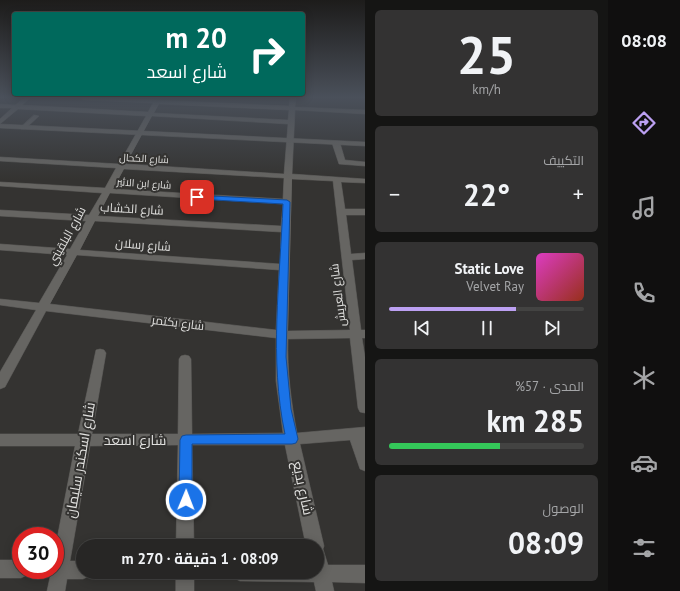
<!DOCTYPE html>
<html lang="ar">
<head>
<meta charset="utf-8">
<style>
	:root { --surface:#272625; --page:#333232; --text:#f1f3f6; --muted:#a4a5a7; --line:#434342; --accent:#bca0f2 }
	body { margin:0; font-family:"PT Sans",Cairo,sans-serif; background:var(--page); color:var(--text); direction:rtl; height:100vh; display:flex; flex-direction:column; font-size:15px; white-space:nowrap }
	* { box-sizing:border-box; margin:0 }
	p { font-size:13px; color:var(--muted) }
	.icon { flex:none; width:22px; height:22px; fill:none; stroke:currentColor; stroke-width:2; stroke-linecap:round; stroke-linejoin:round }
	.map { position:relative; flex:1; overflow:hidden; direction:ltr }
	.sheet { display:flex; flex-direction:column; gap:10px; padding:10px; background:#151514; width:243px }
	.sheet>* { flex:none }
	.guide { position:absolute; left:12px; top:12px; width:293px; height:84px; border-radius:4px; box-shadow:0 2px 10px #0003,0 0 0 1px var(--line); direction:rtl; background:#00695c; color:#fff; overflow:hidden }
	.speed { position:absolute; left:12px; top:527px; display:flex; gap:8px; font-size:20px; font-weight:700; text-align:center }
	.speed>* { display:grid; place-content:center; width:52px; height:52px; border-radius:50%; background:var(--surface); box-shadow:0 2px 10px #0003,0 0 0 1px var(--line); line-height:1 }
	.speed .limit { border:6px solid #d22; background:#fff; color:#111 }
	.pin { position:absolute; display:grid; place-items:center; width:34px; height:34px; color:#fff; margin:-17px; border-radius:8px; box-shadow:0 2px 6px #0006 }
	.me { position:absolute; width:44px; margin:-22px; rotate:1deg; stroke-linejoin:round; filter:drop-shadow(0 0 3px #0008) }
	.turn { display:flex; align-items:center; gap:14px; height:84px; padding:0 12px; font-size:18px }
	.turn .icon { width:52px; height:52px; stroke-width:2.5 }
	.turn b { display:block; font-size:28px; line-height:34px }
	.big { font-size:30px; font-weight:700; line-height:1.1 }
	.sheet .widget { flex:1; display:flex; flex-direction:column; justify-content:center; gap:6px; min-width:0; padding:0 14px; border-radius:6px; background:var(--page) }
	.sheet .dial { align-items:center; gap:0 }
	.dial b { font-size:52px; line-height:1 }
	.song { display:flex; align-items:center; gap:12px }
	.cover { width:48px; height:48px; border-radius:6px; background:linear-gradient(135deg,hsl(310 70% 55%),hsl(10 70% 35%)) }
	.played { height:4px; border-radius:2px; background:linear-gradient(90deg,var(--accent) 65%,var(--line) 65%) }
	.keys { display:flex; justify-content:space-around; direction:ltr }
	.heat { display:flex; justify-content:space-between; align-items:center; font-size:22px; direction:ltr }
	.charge { height:6px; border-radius:3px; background:linear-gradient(90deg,#34c759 57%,var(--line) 0) }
	.trip { position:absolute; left:76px; top:539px; width:248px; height:40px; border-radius:20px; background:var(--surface); box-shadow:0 2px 10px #0003,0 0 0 1px var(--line); font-weight:700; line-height:40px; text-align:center; direction:rtl }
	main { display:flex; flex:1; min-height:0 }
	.tab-bar { display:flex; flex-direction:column; width:72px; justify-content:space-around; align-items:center; background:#100f0f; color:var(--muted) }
	.tab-bar .icon { width:28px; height:28px }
	.tab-bar .active { color:var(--accent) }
	.tab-bar b { font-size:18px; color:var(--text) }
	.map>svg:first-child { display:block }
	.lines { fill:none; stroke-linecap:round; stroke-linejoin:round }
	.minor-casing { stroke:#535250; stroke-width:1 }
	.tertiary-casing { stroke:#535250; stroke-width:1 }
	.minor { fill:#666562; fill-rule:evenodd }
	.tertiary { fill:#666562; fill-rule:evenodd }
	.route { fill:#1a73e8; stroke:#114b97 }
	.labels { text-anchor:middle; stroke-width:4; stroke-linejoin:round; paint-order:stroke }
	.far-street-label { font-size:10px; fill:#e1e1df; stroke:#343331 }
	.street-label { font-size:12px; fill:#e1e1df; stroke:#343331 }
	.near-street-label { font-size:14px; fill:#e1e1df; stroke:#343331 }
</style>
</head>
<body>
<main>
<nav class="tab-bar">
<b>08:08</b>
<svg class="icon active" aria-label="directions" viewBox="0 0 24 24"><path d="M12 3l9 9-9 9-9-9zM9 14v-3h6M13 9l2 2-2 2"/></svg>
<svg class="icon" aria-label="music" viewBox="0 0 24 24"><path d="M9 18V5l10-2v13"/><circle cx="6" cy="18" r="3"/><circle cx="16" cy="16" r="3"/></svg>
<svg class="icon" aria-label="phone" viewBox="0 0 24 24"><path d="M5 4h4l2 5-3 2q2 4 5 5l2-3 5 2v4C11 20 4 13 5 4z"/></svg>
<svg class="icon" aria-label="climate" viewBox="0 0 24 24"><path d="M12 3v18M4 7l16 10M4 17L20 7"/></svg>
<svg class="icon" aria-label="car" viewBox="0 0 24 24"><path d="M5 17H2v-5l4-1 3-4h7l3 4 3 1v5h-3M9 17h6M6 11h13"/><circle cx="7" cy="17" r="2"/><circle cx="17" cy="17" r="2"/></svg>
<svg class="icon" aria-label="filters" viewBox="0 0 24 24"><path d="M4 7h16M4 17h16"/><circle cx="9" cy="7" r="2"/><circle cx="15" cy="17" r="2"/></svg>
</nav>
<section class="sheet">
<div class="widget dial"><b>25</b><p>km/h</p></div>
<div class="widget"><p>التكييف</p>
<div class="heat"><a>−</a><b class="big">22°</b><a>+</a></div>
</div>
<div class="widget">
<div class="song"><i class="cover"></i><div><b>Static Love</b><p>Velvet Ray</p></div></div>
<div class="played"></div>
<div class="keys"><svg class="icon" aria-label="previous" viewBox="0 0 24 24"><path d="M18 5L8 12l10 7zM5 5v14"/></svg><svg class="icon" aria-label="pause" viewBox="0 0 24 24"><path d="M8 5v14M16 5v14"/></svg><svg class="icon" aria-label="next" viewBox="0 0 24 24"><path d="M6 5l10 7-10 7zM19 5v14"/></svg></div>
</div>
<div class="widget"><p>المدى · 57%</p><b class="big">285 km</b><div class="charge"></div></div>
<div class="widget"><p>الوصول</p><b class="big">08:09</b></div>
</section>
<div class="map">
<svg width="365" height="591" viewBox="0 0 365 591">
	<rect width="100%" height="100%" fill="#343331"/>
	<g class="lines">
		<g class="minor-casing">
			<path id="minor" d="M24 98H30L22 105 148 112 153 103 84 100 81 98H110L289 106 290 98H296L295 107 365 110V114L295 110 292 174 365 179V183L341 182 345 209H365V215H346L351 254 365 253V259L352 260 361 330H365V338H362L365 357V413L360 412 358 408 350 338 288 339C287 370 291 402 297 433L365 427V471L360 469 350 440 300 444 324 546 323 549 328 565H365V583L332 582 334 591H316L314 582 240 581 234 578 231 572H317V546H306L285 445H192L194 546H176L178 445 90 446 70 561H83V572H91L89 576 83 579H67L65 591H47L50 577 46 570H55V549L75 446H0V434H78L96 350 100 349 104 350 106 353 92 434H178L179 359 181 356 185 355 189 356 191 359 192 434 283 433 276 381V338L46 311 5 387 0 389V372L36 310 0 305V299L39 303 67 255 0 250V244L70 249 86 221 0 216V210L89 215 102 193 0 186V182L105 188 116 168 0 161V157L119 164 146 116 18 109 0 124V119L12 108H0V104L15 105ZM159 104 289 110 288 120 154 113ZM152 116 288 124 284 174 126 164ZM124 169 284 178 283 199 113 189ZM292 179 333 181 350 330 288 331ZM110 193 283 204 281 226 98 216ZM95 221 281 232 280 264 80 250ZM77 255 279 270 276 330 50 304Z
				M34 115 39 116 25 129H21V127Z
				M336 141 340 143 345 160 365 162V166L339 164 332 143Z
				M0 560H21V570H30L27 575 21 578H0Z
				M176 572H194V591H176Z"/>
		</g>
		<g class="tertiary-casing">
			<path id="tertiary" d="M0 124 365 142V146L0 128Z"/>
		</g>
		<use href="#minor" class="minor"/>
		<use href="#tertiary" class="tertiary"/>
	</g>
	<linearGradient id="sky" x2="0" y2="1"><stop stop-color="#1d1c1b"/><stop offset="0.54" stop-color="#4a505a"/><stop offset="1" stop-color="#4a505a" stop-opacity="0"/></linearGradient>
	<rect width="365" height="180" fill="url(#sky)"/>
	<path class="route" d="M195 195 287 200 290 202 286 357 291 409 298 439 296 443 292 444H192V500L190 505 186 506 181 505 179 500 180 440 182 436 186 435 285 434C269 359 280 281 283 204L197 199 194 197Z"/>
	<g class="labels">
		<g class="far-street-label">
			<text transform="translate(144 158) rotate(3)" y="4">شارع الكحال</text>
			<text transform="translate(144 183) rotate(4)" y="4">شارع ابن الاثير</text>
		</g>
		<g class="street-label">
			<text transform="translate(132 209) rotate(3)" y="4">شارع الخشاب</text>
			<text transform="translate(67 236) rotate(-61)" y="4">شارع البلقيني</text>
			<text transform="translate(143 245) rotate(4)" y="4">شارع رسلان</text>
			<text transform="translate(338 295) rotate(-97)" y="4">شارع العريش</text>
			<text transform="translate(178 323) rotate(7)" y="4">شارع بكتمر</text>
		</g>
		<g class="near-street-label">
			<text x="135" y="445">شارع اسعد</text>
			<text transform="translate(80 460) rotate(-80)" y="5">شارع اسكندر سليمان</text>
			<text transform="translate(303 488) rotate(78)" y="5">شارع بديع</text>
		</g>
	</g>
</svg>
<div class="speed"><div class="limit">30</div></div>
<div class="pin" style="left:197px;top:197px;background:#d93025"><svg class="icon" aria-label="arrive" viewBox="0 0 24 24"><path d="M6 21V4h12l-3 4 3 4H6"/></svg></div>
<svg class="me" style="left:186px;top:500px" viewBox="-20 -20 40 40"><circle r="17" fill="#1a73e8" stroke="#fff" stroke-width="3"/><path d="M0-11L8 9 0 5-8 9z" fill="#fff"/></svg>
<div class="trip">08:09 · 1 دقيقة · 270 m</div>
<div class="guide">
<div class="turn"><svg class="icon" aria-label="right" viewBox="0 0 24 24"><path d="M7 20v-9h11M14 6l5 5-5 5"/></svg><div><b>20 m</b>شارع اسعد</div></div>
</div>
</div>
</main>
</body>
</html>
